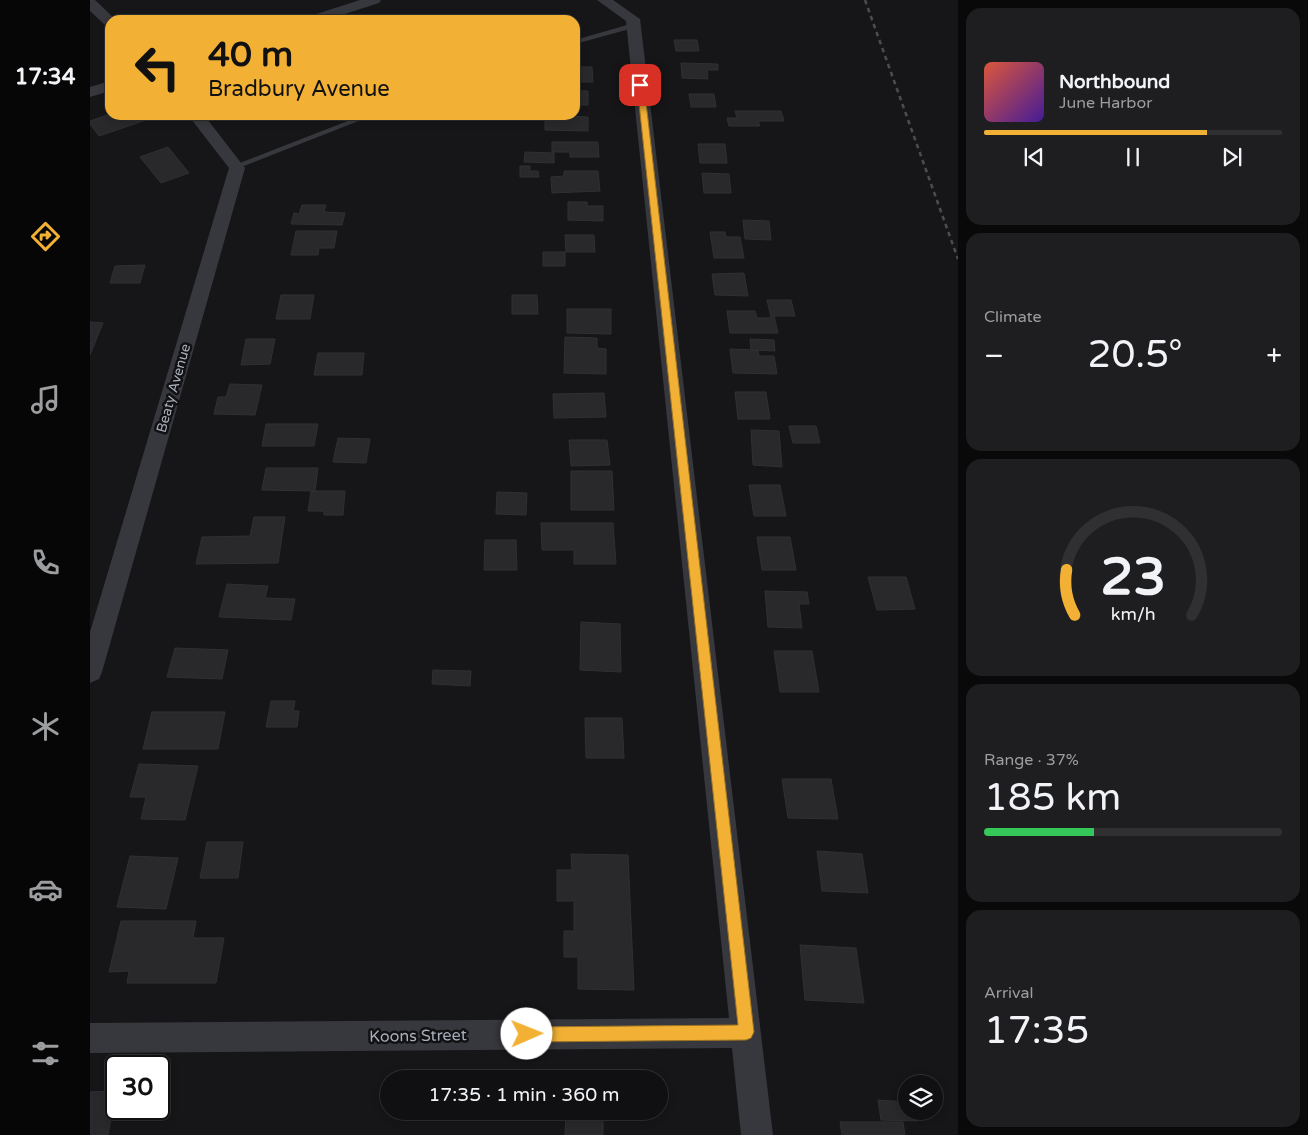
<!DOCTYPE html>
<html lang="en">
<head>
<meta charset="utf-8">
<style>
	:root { --surface:#101012; --page:#1e1e20; --text:#f1f3f6; --muted:#9c9d9f; --line:#303032; --accent:#f2b134 }
	body { margin:0; font-family:"Varela Round",sans-serif; background:var(--page); color:var(--text); height:100vh; display:flex; flex-direction:column; font-size:19px; white-space:nowrap }
	* { box-sizing:border-box; margin:0 }
	p { font-size:16px; color:var(--muted) }
	.icon { flex:none; width:28px; height:28px; fill:none; stroke:currentColor; stroke-width:2; stroke-linecap:round; stroke-linejoin:round }
	.map { position:relative; flex:1; overflow:hidden }
	.side { display:flex; flex-direction:column; gap:8px; padding:8px; background:#09090a; width:350px }
	.side>* { flex:none }
	.hud { position:absolute; left:15px; top:15px; width:475px; height:105px; border-radius:15px; box-shadow:0 2px 8px #0003,0 0 0 1px var(--line); background:#f2b134; color:#111; overflow:hidden }
	.controls { position:absolute; left:808px; top:1075px; display:grid; gap:10px }
	.controls a { display:grid; place-items:center; width:45px; height:45px; border-radius:50%; background:var(--surface); box-shadow:0 2px 8px #0003,0 0 0 1px var(--line); font-size:25px }
	.speed { position:absolute; left:15px; top:1055px; display:flex; gap:10px; font-size:25px; font-weight:700; text-align:center }
	.speed>* { display:grid; place-content:center; width:65px; height:65px; border-radius:50%; background:var(--surface); box-shadow:0 2px 8px #0003,0 0 0 1px var(--line); line-height:1 }
	.speed .limit { border:2px solid #111; border-radius:8px; background:#fff; color:#111 }
	.pin { position:absolute; display:grid; place-items:center; width:42px; height:42px; color:#fff; margin:-21px; border-radius:10px; box-shadow:0 2px 8px #0006 }
	.me { position:absolute; width:55px; margin:-28px; rotate:89deg; stroke-linejoin:round; filter:drop-shadow(0 0 4px #0008) }
	.turn { display:flex; align-items:center; gap:18px; height:105px; padding:0 20px; font-size:22px }
	.turn .icon { width:65px; height:65px; stroke-width:2.5 }
	.turn b { display:block; font-size:35px; line-height:42px }
	.big { font-size:38px; font-weight:600; line-height:1.1 }
	.side .widget { flex:1; display:flex; flex-direction:column; justify-content:center; gap:8px; min-width:0; padding:0 18px; border-radius:15px; background:var(--page) }
	.side .dial { align-items:center; gap:0 }
	.dial svg { height:130px; overflow:visible; fill:none; stroke:var(--line); stroke-width:7; stroke-linecap:round; text-anchor:middle }
	.dial text { fill:var(--text); stroke:none }
	.song { display:flex; align-items:center; gap:15px }
	.cover { width:60px; height:60px; border-radius:8px; background:linear-gradient(135deg,hsl(10 70% 55%),hsl(260 70% 35%)) }
	.played { height:5px; border-radius:2px; background:linear-gradient(90deg,var(--accent) 75%,var(--line) 75%) }
	.keys { display:flex; justify-content:space-around; direction:ltr }
	.heat { display:flex; justify-content:space-between; align-items:center; font-size:28px; direction:ltr }
	.charge { height:8px; border-radius:4px; background:linear-gradient(90deg,#34c759 37%,var(--line) 0) }
	.trip { position:absolute; left:290px; top:1070px; width:288px; height:50px; border-radius:25px; background:var(--surface); box-shadow:0 2px 8px #0003,0 0 0 1px var(--line); font-weight:600; line-height:50px; text-align:center }
	main { display:flex; flex:1; min-height:0 }
	.dock { display:flex; flex-direction:column; width:90px; justify-content:space-around; align-items:center; background:#060607; color:var(--muted) }
	.dock .icon { width:35px; height:35px }
	.dock .selected { color:var(--accent) }
	.dock b { font-size:22px; color:var(--text) }
	.map>svg:first-child { display:block }
	.building { fill:#29292c; stroke:#303034 }
	.lines { fill:none; stroke-linecap:round; stroke-linejoin:round }
	.service { fill:#37383d; fill-rule:evenodd }
	.minor { fill:#37383d; fill-rule:evenodd }
	.rail { stroke:#4a4c52; stroke-width:2.5; stroke-dasharray:4.5 4; stroke-linecap:butt }
	.route { fill:#f2b134; stroke:#9d7322 }
	.labels { text-anchor:middle; stroke-width:5; stroke-linejoin:round; paint-order:stroke }
	.street-label { font-size:14px; fill:#a8adb8; stroke:#111113 }
	.near-street-label { font-size:16px; fill:#a8adb8; stroke:#111113 }
</style>
</head>
<body>
<main>
<nav class="dock">
<b>17:34</b>
<svg class="icon selected" aria-label="directions" viewBox="0 0 24 24"><path d="M12 3l9 9-9 9-9-9zM9 14v-3h6M13 9l2 2-2 2"/></svg>
<svg class="icon" aria-label="music" viewBox="0 0 24 24"><path d="M9 18V5l10-2v13"/><circle cx="6" cy="18" r="3"/><circle cx="16" cy="16" r="3"/></svg>
<svg class="icon" aria-label="phone" viewBox="0 0 24 24"><path d="M5 4h4l2 5-3 2q2 4 5 5l2-3 5 2v4C11 20 4 13 5 4z"/></svg>
<svg class="icon" aria-label="climate" viewBox="0 0 24 24"><path d="M12 3v18M4 7l16 10M4 17L20 7"/></svg>
<svg class="icon" aria-label="car" viewBox="0 0 24 24"><path d="M5 17H2v-5l4-1 3-4h7l3 4 3 1v5h-3M9 17h6M6 11h13"/><circle cx="7" cy="17" r="2"/><circle cx="17" cy="17" r="2"/></svg>
<svg class="icon" aria-label="filters" viewBox="0 0 24 24"><path d="M4 7h16M4 17h16"/><circle cx="9" cy="7" r="2"/><circle cx="15" cy="17" r="2"/></svg>
</nav>
<div class="map">
<svg width="868" height="1135" viewBox="0 0 868 1135">
	<rect width="100%" height="100%" fill="#161618"/>
	<path class="building" d="M584 40H607L609 51H586Z
		M591 63 628 64V70H617L618 79 592 78Z
		M485 67H502L503 82H485Z
		M485 91H498V105H485Z
		M599 94H624L626 107H601Z
		M645 111H691L694 121H668L670 126H639L637 118H647Z
		M20 114 53 115 56 120 9 136 0 124V121Z
		M476 116 498 117V131L455 130V121H476Z
		M462 142H508L509 157H480V152H462Z
		M608 144H635L637 163H610Z
		M78 147 99 173 71 183 50 157Z
		M435 152 464 153V163L434 162Z
		M430 166H440V171H448L449 177H430Z
		M474 171H508L510 191 462 193 461 177 474 176Z
		M612 173 639 174 641 193H614Z
		M478 202H497V206H513V221L478 220Z
		M212 205H236L234 212 255 213 252 225 201 224 204 213 209 214Z
		M653 220 679 221 681 240 655 239Z
		M206 231H247L244 248H229L228 255H201Z
		M620 232H635L636 237H650L654 258H624Z
		M475 235H504L505 252H476Z
		M453 252H475V266H453Z
		M55 265 50 283H20L25 266Z
		M654 273 658 296 625 295 622 274Z
		M191 295H224L220 319H186Z
		M422 295H447L448 314H422Z
		M677 300H701L705 316H684L688 333H640L637 311H665L667 318H681Z
		M477 309H521V334L477 333Z
		M0 322 13 323 0 355Z
		M475 337 507 338V348L516 349V374L474 373Z
		M156 339H185L180 364 151 365Z
		M660 339 684 340 685 351 661 350Z
		M640 349 668 350 669 356H684L687 374 643 373Z
		M228 353H274L272 375H224Z
		M140 384 172 385 165 415 124 414 128 397H136Z
		M645 392H676L680 419H648Z
		M514 393 516 417 464 418 463 394Z
		M176 424H228L224 446H172Z
		M699 426H726L730 443H703Z
		M661 430 689 431 692 467 663 465Z
		M248 438 280 439 276 463 243 462Z
		M479 440H517L520 465 481 466Z
		M176 468H228L225 491 172 490Z
		M481 471H522L524 510H481Z
		M659 485H690L696 516H664Z
		M221 491H255L253 515H234V511H218Z
		M407 492 437 493 436 515 406 514Z
		M164 517H195L188 563 106 564 112 537 160 536Z
		M451 523H523L526 564H484V550H452Z
		M667 537H700L706 570H672Z
		M395 540H426L427 570H394Z
		M778 577H816L825 609 787 610Z
		M137 584 178 586 175 598 205 599 201 620 129 617Z
		M675 591 717 592 719 604H709L712 628 678 627Z
		M491 622 530 624 531 672 490 670Z
		M85 648 138 650 132 679 77 677Z
		M684 651H722L729 692H690Z
		M343 670 381 671 380 686 342 684Z
		M181 701H205L203 711H209L207 727H176Z
		M62 712H135L128 749H53Z
		M495 718H532L534 758H496Z
		M49 764 108 766 95 820 51 819 56 797H40Z
		M692 779H741L748 819 698 818Z
		M117 842H153L148 878H110Z
		M727 851 772 854 778 893 732 891Z
		M481 854 538 855 544 990 488 989V957H474V931H484V901H467V870H482Z
		M40 856 88 858 76 909 27 907Z
		M31 921H106L103 938H134L126 983H37L39 971 19 972Z
		M710 945 766 948 774 1003 715 1000Z
		M26 1091 18 1135H0V1092Z
		M788 1100 816 1102V1111H826L828 1121 791 1120Z
		M476 1111H513V1135H475Z
		M750 1122H813L815 1135H752Z"/>
	<g class="lines">
		<path class="service" d="M544 23H547V27L485 44V40Z
			M273 115H284L149 168 142 166Z"/>
		<path class="minor" d="M0 0H5L25 19 20 20V26L15 25 0 11Z
			M270 0H291L289 3 236 20H215L217 17Z
			M507 0H523L550 19 683 1135H651L642 1048 0 1053V1023L639 1018 536 21Z
			M20 81V91L0 97V87Z
			M98 115H114L155 168 12 672 9 679 0 683V632L139 168Z"/>
		<path class="rail" d="M775 0 868 259"/>
	</g>
	<path class="route" d="M550 82 554 85 664 1032 661 1038 656 1040 437 1042 432 1040 430 1034 432 1029 437 1027 648 1025 547 85Z"/>
	<g class="labels">
		<g class="street-label">
			<text transform="translate(83 388) rotate(-74)" y="5">Beaty Avenue</text>
		</g>
		<g class="near-street-label">
			<text transform="translate(328 1035) rotate(-1)" y="6">Koons Street</text>
		</g>
	</g>
</svg>
<div class="controls">
<a><svg class="icon" aria-label="layers" viewBox="0 0 24 24"><path d="M12 4l9 5-9 5-9-5zM3 14l9 5 9-5"/></svg></a>
</div>
<div class="speed"><div class="limit">30</div></div>
<div class="pin" style="left:550px;top:85px;background:#d93025"><svg class="icon" aria-label="arrive" viewBox="0 0 24 24"><path d="M6 21V4h12l-3 4 3 4H6"/></svg></div>
<svg class="me" style="left:437px;top:1034px" viewBox="-20 -20 40 40"><circle r="19" fill="#fff"/><path d="M0-13L10 11 0 6-10 11z" fill="#f2b134"/></svg>
<div class="trip">17:35 · 1 min · 360 m</div>
<div class="hud">
<div class="turn"><svg class="icon" aria-label="left" viewBox="0 0 24 24"><path d="M17 20v-9H6M10 6l-5 5 5 5"/></svg><div><b>40 m</b>Bradbury Avenue</div></div>
</div>
</div>
<section class="side">
<div class="widget">
<div class="song"><i class="cover"></i><div><b>Northbound</b><p>June Harbor</p></div></div>
<div class="played"></div>
<div class="keys"><svg class="icon" aria-label="previous" viewBox="0 0 24 24"><path d="M18 5L8 12l10 7zM5 5v14"/></svg><svg class="icon" aria-label="pause" viewBox="0 0 24 24"><path d="M8 5v14M16 5v14"/></svg><svg class="icon" aria-label="next" viewBox="0 0 24 24"><path d="M6 5l10 7-10 7zM19 5v14"/></svg></div>
</div>
<div class="widget"><p>Climate</p>
<div class="heat"><a>−</a><b class="big">20.5°</b><a>+</a></div>
</div>
<div class="widget dial"><svg viewBox="0 0 100 80">
<path d="M14 69A42 42 0 1 1 86 69"/>
<path d="M14 69A42 42 0 0 1 9 41" stroke="#f2b134"/>
<text x="50" y="56" font-size="32" font-weight="700">23</text>
<text x="50" y="72" font-size="11">km/h</text>
</svg></div>
<div class="widget"><p>Range · 37%</p><b class="big">185 km</b><div class="charge"></div></div>
<div class="widget"><p>Arrival</p><b class="big">17:35</b></div>
</section>
</main>
</body>
</html>
